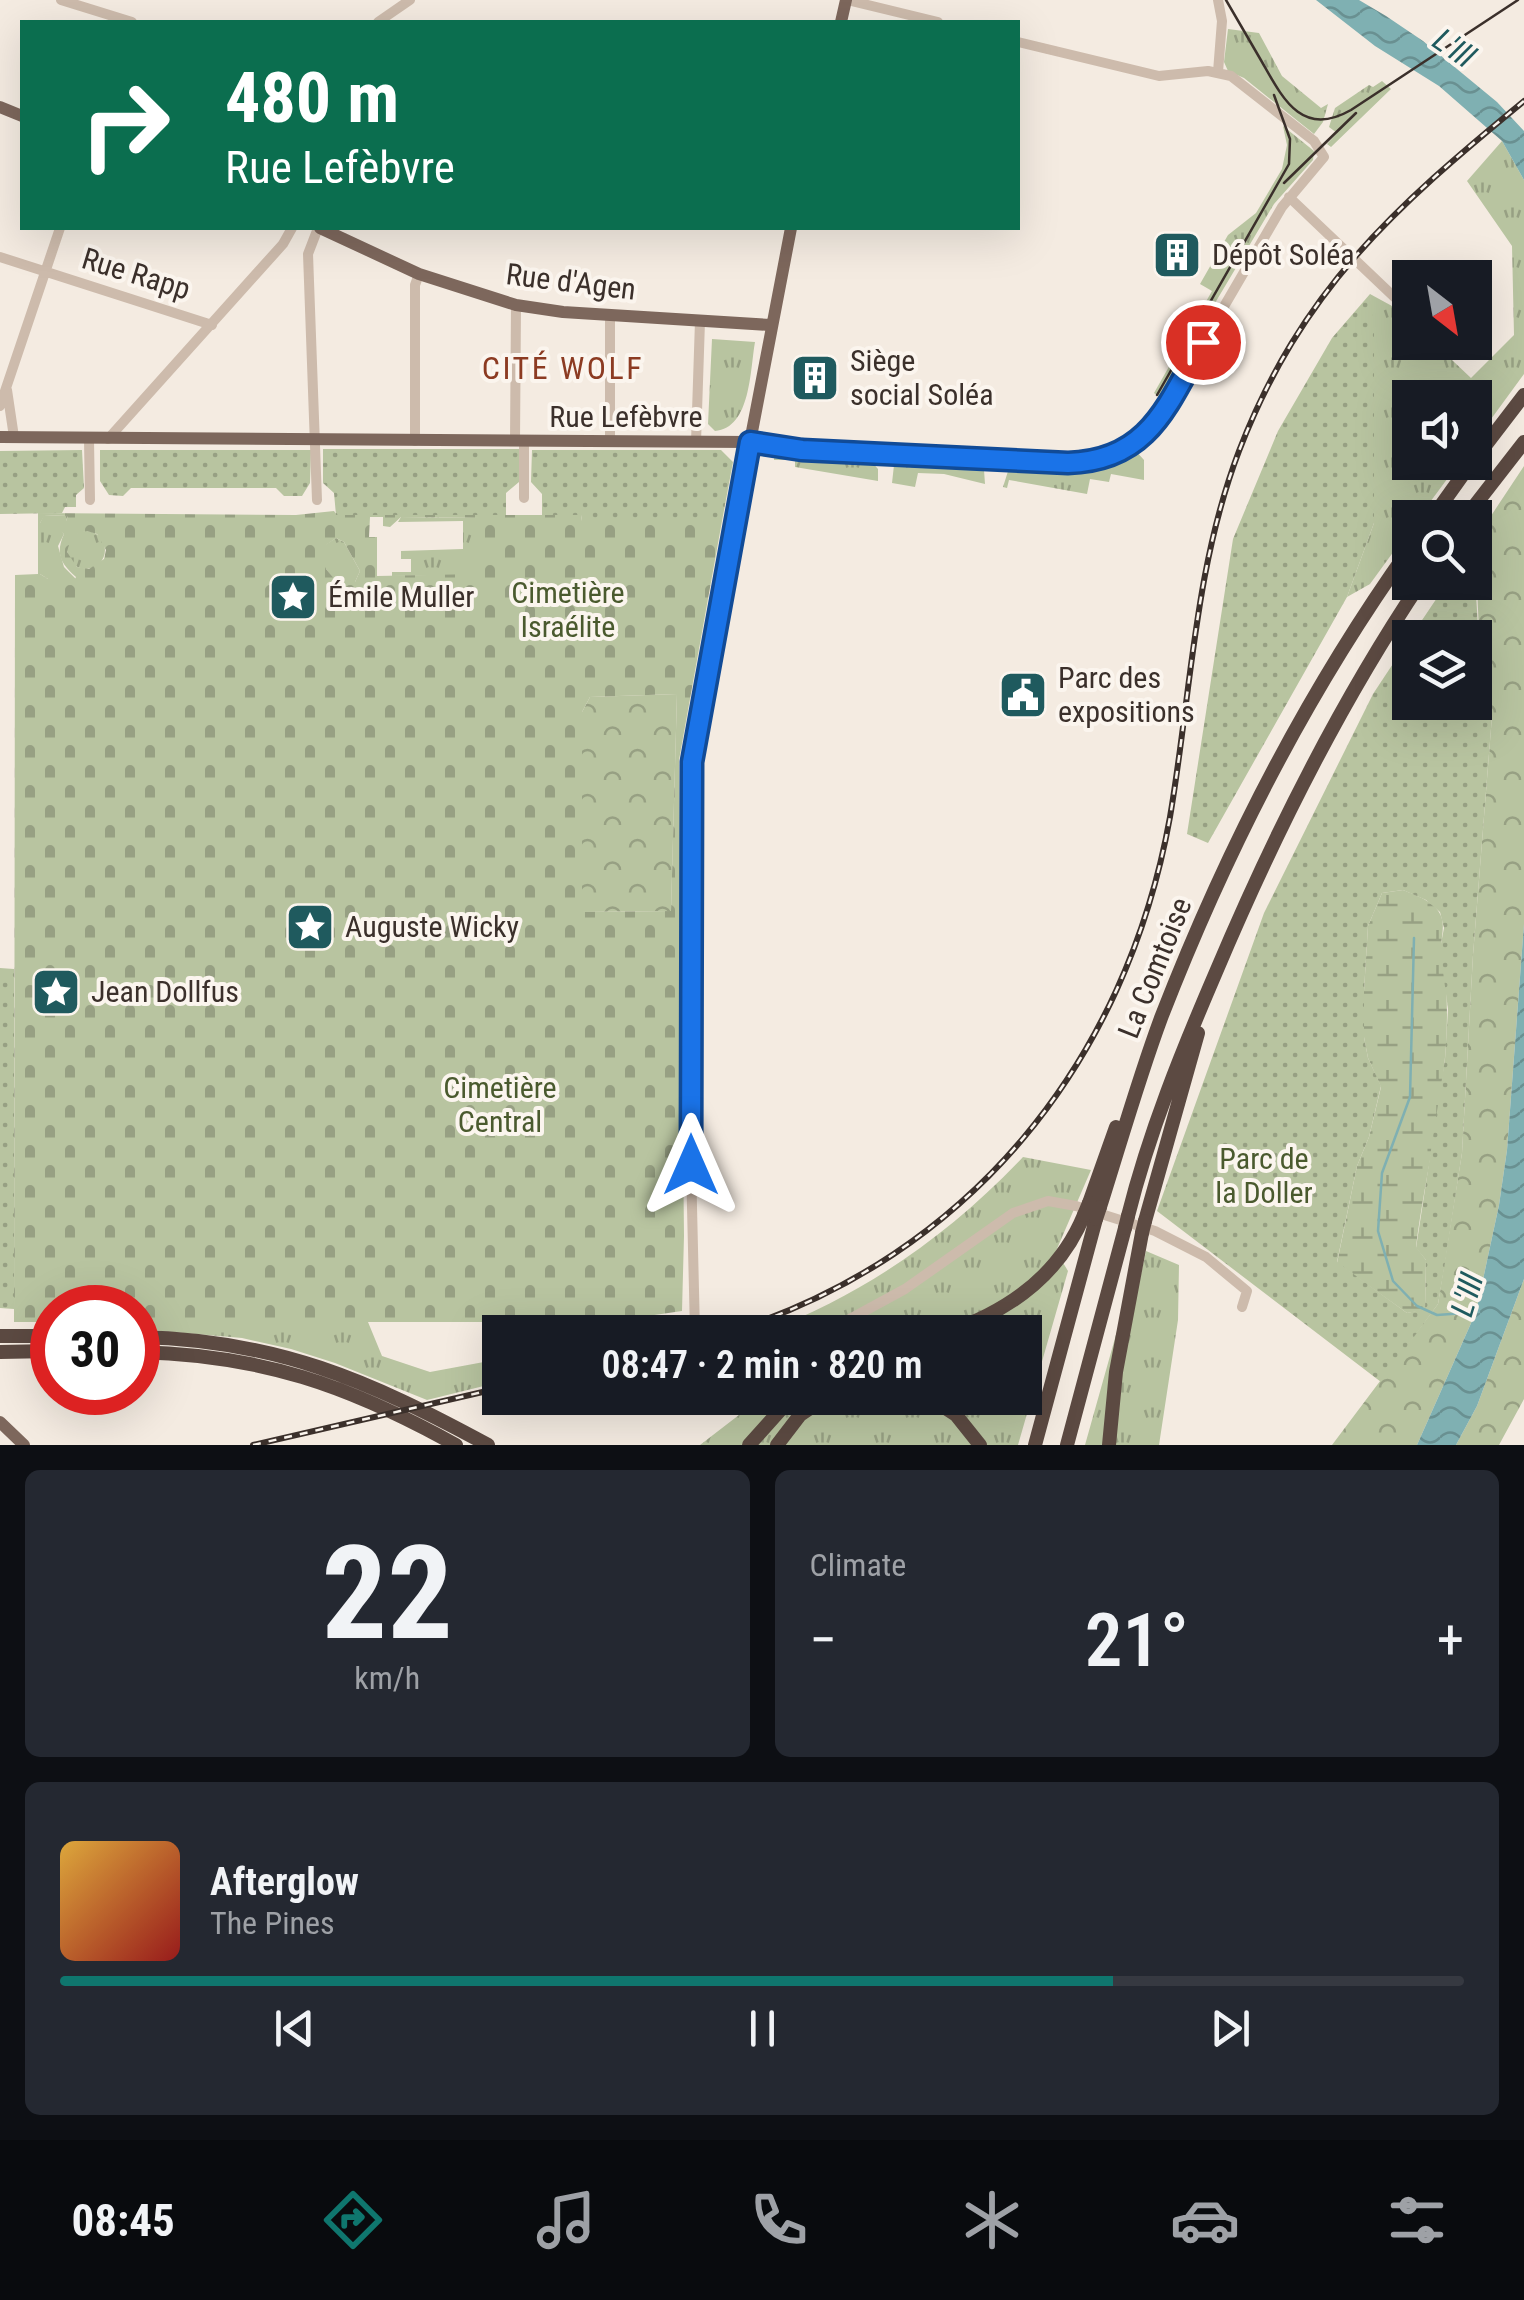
<!DOCTYPE html>
<html lang="en">
<head>
<meta charset="utf-8">
<style>
	:root { --surface:#171b24; --page:#242831; --text:#f1f3f6; --muted:#9ea1a6; --line:#363941; --accent:#0f766e }
	body { margin:0; font-family:"Roboto Condensed",sans-serif; background:var(--page); color:var(--text); height:100vh; display:flex; flex-direction:column; font-size:38px; white-space:nowrap }
	* { box-sizing:border-box; margin:0 }
	p { font-size:32px; color:var(--muted) }
	.icon { flex:none; width:55px; height:55px; fill:none; stroke:currentColor; stroke-width:2; stroke-linecap:round; stroke-linejoin:round }
	.map { position:relative; height:1445px; overflow:hidden }
	.details { display:flex; flex-direction:column; gap:25px; padding:25px; background:#0d0f14; flex:1 }
	.details>* { flex:none }
	.top-card { position:absolute; left:20px; top:20px; width:1000px; height:210px; border-radius:0px; box-shadow:0 10px 40px #0002; background:#0b6e4f; color:#fff; overflow:hidden }
	.needle { width:65px; rotate:149deg }
	.buttons { position:absolute; left:1392px; top:260px; display:grid; gap:20px }
	.buttons a { display:grid; place-items:center; width:100px; height:100px; border-radius:0px; background:var(--surface); box-shadow:0 10px 40px #0002; font-size:50px }
	.speed { position:absolute; left:30px; top:1285px; display:flex; gap:20px; font-size:50px; font-weight:700; text-align:center }
	.speed>* { display:grid; place-content:center; width:130px; height:130px; border-radius:50%; background:var(--surface); box-shadow:0 10px 40px #0002; line-height:1 }
	.speed .limit { border:15px solid #d22; background:#fff; color:#111 }
	.pin { position:absolute; display:grid; place-items:center; width:85px; height:85px; color:#fff; margin:-42px; border:5px solid #fff; border-radius:50%; box-shadow:0 2px 10px #0007 }
	.me { position:absolute; width:110px; margin:-55px; rotate:0deg; stroke-linejoin:round; filter:drop-shadow(0 0 8px #0008) }
	.turn { display:flex; align-items:center; gap:35px; height:210px; padding:0 40px; font-size:45px }
	.turn .icon { width:130px; height:130px; stroke-width:2.5 }
	.turn b { display:block; font-size:70px; line-height:85px }
	.big { font-size:75px; font-weight:600; line-height:1.1 }
	.details .widget { flex:1; display:flex; flex-direction:column; justify-content:center; gap:15px; min-width:0; padding:0 35px; border-radius:15px; background:var(--page) }
	.details .dial { align-items:center; gap:0 }
	.dial b { font-size:130px; line-height:1 }
	.song { display:flex; align-items:center; gap:30px }
	.cover { width:120px; height:120px; border-radius:15px; background:linear-gradient(135deg,hsl(40 70% 55%),hsl(0 70% 35%)) }
	.played { height:10px; border-radius:5px; background:linear-gradient(90deg,var(--accent) 75%,var(--line) 75%) }
	.keys { display:flex; justify-content:space-around; direction:ltr }
	.heat { display:flex; justify-content:space-between; align-items:center; font-size:55px; direction:ltr }
	.details .tiles { flex:1; display:grid; gap:25px; grid-template-columns:1fr 1fr }
	.widget:last-child { grid-column:span 2 }
	.trip { position:absolute; left:482px; top:1315px; width:560px; height:100px; border-radius:0px; background:var(--surface); box-shadow:0 10px 40px #0002; font-weight:600; line-height:100px; text-align:center }
	.tabs { display:flex; height:160px; justify-content:space-around; align-items:center; background:#090b0e; color:var(--muted) }
	.tabs .icon { width:70px; height:70px }
	.tabs .current { color:var(--accent) }
	.tabs b { font-size:45px; color:var(--text) }
	.map>svg:first-child { display:block }
	.grass { fill:url(#grass-tufts) }
	.forest { fill:url(#forest-crowns) }
	.wetland { fill:url(#wetland-marsh) }
	.cemetery { fill:url(#cemetery-stones); fill-rule:evenodd }
	.park { fill:url(#park-dots); fill-rule:evenodd }
	.water { fill:url(#water-waves) }
	.lines { fill:none; stroke-linecap:round; stroke-linejoin:round }
	.stream { stroke:#7fb0b2; stroke-width:2.5 }
	.minor { stroke:#cdbbac; stroke-width:10 }
	.major { stroke:#7d675c; stroke-width:12 }
	.highway { stroke:#5c4a42; stroke-width:14 }
	.tram { stroke:#3b302b; stroke-width:2.5 }
	.rail-casing { stroke:#3b302b; stroke-width:6 }
	.rail { stroke:#fbf5ee; stroke-width:2.5; stroke-dasharray:8; stroke-linecap:butt }
	.highway-bridge { stroke:#5c4a42; stroke-width:14 }
	.route-casing { stroke:#114b97; stroke-width:25 }
	.route { stroke:#1a73e8; stroke-width:18 }
	.labels { text-anchor:middle; stroke-width:8; stroke-linejoin:round; paint-order:stroke }
	.poi-label { font-size:30px; fill:#3b302b; stroke:#fbf5ee; text-anchor:start }
	.street-label { font-size:30px; fill:#3b302b; stroke:#fbf5ee }
	.park-label { font-size:30px; fill:#4a5a2e; stroke:#fbf5ee }
	.water-label { font-size:32px; font-style:italic; fill:#1f5a5e; stroke:#fbf5ee }
	.neighbourhood-label { font-size:32px; letter-spacing:2.5px; fill:#8c3b22; stroke:#fbf5ee }
</style>
</head>
<body>
<div class="map">
<svg width="1524" height="1445" viewBox="0 0 1524 1445">
	<defs>
		<pattern id="grass-tufts" width="24" height="20" patternUnits="userSpaceOnUse" patternTransform="scale(2.5)"><rect width="24" height="20" fill="#b8c4a0"/><path d="M3 7l-1-3M5 7V3M7 7l1-3M15 17l-1-3M17 17v-4M19 17l1-3" fill="none" stroke="#97a083"/></pattern>
		<pattern id="forest-crowns" width="20" height="18" patternUnits="userSpaceOnUse" patternTransform="scale(2.5)"><rect width="20" height="18" fill="#b8c4a0"/><path d="M2 6a3 3 0 1 1 6 0M12 15a3 3 0 1 1 6 0" fill="none" stroke="#97a083"/></pattern>
		<pattern id="wetland-marsh" width="20" height="14" patternUnits="userSpaceOnUse" patternTransform="scale(2.5)"><rect width="20" height="14" fill="#b8c4a0"/><path d="M1 5h8M5 5V1M11 12h8M15 12V8" fill="none" stroke="#97a083"/></pattern>
		<pattern id="cemetery-stones" width="16" height="16" patternUnits="userSpaceOnUse" patternTransform="scale(2.5)"><rect width="16" height="16" fill="#b8c4a0"/><path d="M2 7V4a2 2 0 0 1 4 0v3zM10 15v-3a2 2 0 0 1 4 0v3z" fill="#97a083"/></pattern>
		<pattern id="park-dots" width="8" height="8" patternUnits="userSpaceOnUse" patternTransform="scale(2.5)"><rect width="8" height="8" fill="#b8c4a0"/><path d="M2 2h.1M6 6h.1" fill="none" stroke="#97a083" stroke-width="1.8" stroke-linecap="round"/></pattern>
		<pattern id="water-waves" width="16" height="10" patternUnits="userSpaceOnUse" patternTransform="scale(2.5)"><rect width="16" height="10" fill="#7fb0b2"/><path d="M0 5q4-4 8 0t8 0" fill="none" stroke="#699091"/></pattern>
	</defs>
	<rect width="100%" height="100%" fill="#f4ebe1"/>
	<path class="grass" d="M1228 29 1259 33 1282 76 1321 108 1328 104 1323 122 1314 134 1244 78 1228 71 1224 62Z
		M1382 81 1391 89 1331 147 1327 144 1337 133 1329 127 1335 108 1369 85 1373 87Z
		M1283 126 1314 151 1313 160 1274 204 1159 397 1154 393 1212 291 1200 284 1228 235 1256 213 1282 169 1287 145Z
		M1502 141 1524 180V374L1475 441V398H1410V462L1459 463 1419 517 1410 518V529L1370 584 1347 597 1374 523 1370 294 1392 306 1410 321V342L1434 343 1471 378 1514 335 1512 246 1467 181Z
		M712 339 755 342C750 370 751 428 715 431L708 424Z
		M1135 450 1144 460V480L1111 474 1109 482 1090 479 1087 494 1009 480 1007 488 1003 487 1009 468C1055 462 1090 475 1135 450Z
		M774 455 870 460 878 469V481L795 467V460H774Z
		M901 462 983 465 989 470H984L985 484 944 474 918 473 915 487 892 483 894 465Z
		M44 515 68 516 66 521 58 526 64 534 58 546 64 567 76 579H48L40 574V523Z
		M401 517 479 518V575L392 576V572H411V559H401V551L463 549V521L398 522Z
		M67 550a19 19 0 1 1 38 0a19 19 0 1 1-38 0Z
		M292 538 308 545V569L297 581H280L276 577Z
		M336 538 344 542 360 571 355 582H336L326 569 325 545Z
		M1023 1157 1091 1170 1056 1251 1068 1271 1018 1445H700L761 1398H1025V1332H766C866 1293 949 1235 1023 1157Z
		M1146 1251 1179 1265 1178 1320 1159 1445H1085L1117 1331 1128 1333Z
		M138 1322H368L382 1356 430 1372 500 1359V1382L427 1400 335 1363 291 1349 242 1338 138 1329Z"/>
	<path class="forest" d="M1524 466V924L1507 1150 1499 1205 1476 1312 1417 1445H1332L1438 1304 1462 1153 1473 955 1492 716 1481 678 1475 540Z
		M677 694 671 911 582 912V712L590 697Z
		M1524 1279V1399L1499 1445H1456L1477 1406Z"/>
	<path class="wetland" d="M1403 890C1417 896 1435 901 1441 916 1446 929 1439 941 1442 954 1459 1051 1428 1151 1416 1247L1426 1260 1425 1310 1407 1313 1337 1263 1357 1166 1369 1137 1381 1087 1368 1058 1364 1037V991L1368 926 1382 893Z"/>
	<path class="cemetery" d="M334 511 337 515H581L582 521H722L679 760 684 1236 682 1311 606 1322H138V1308H52V1322H14L15 575 38 574V513L296 515ZM45 515 68 516 66 521 56 520V526L64 534C55 554 61 564 76 577L75 579H48L40 574V523ZM370 517H383V526L390 527 401 517 479 518V574L377 576V537H369ZM87 531 97 534 106 550 104 559 89 569 77 567 67 552C70 539 74 533 87 531ZM336 538 344 542 360 571 355 582 336 581 326 569V545ZM677 694 671 911 582 912V712L590 697Z"/>
	<path class="park" d="M1370 294 1374 326V523L1347 597 1208 843 1187 834 1233 539 1278 431 1332 338Z
		M323 449H519V482L506 493V515H336L334 493 323 483Z
		M82 450 84 488 76 495V507H65L62 513 0 514V451Z
		M100 450H311L310 483 302 496H284L276 488H131L123 496 109 495 100 481Z
		M532 450H721L733 462 722 521H582L581 515H542V494L531 482Z
		M1475 577 1481 678 1492 716 1473 955 1462 1153 1445 1263 1438 1304 1381 1382 1157 1211 1264 913 1373 694 1410 638V702H1475V638H1410L1447 583 1475 582ZM1403 890 1426 900 1440 912 1444 928 1440 949 1448 1009 1445 1059 1416 1248 1426 1260 1425 1309 1407 1313 1337 1262 1357 1166 1369 1137 1381 1086 1368 1058 1364 1037V991L1368 926 1382 893Z
		M0 968 14 969V1309L0 1308Z"/>
	<path class="water" d="M1316 0H1359L1386 16 1423 41 1497 102 1524 131V180L1502 141 1439 86 1375 46Z
		M1524 924V1279L1477 1406 1456 1445H1417L1476 1312 1499 1205 1507 1150Z"/>
	<g class="lines">
		<path class="stream" d="M1414 938 1410 1097 1382 1173 1378 1231 1393 1281 1417 1306 1437 1315 1479 1312"/>
		<path class="minor" d="M61 0 132 22
			M847 0 938 22
			M1218 0 1222 21 1218 72
			M378 22 410 0
			M1289 197 1410 312
			M0 257 212 325
			M610 315V442
			M1444 342 1455 352 1476 354
			M7 390 14 437
			M0 406 60 228
			M108 439 283 244 292 228
			M89 440 90 500
			M415 441V285L419 274
			M515 441 516 305
			M696 442 700 321
			M524 498V441
			M317 500 308 254 318 228
			M695 1332 691 1165 692 762 750 442 802 450 1068 463C1105 462 1133 451 1156 423L1282 207 1324 157 1314 141 1231 76 1208 71 1159 76 1018 42
			M826 1332 905 1289 1013 1213 1048 1201 1076 1206 1155 1231 1206 1257 1247 1291 1242 1307"/>
		<path class="major" d="M841 22 846 0
			M0 107 22 116
			M320 228 419 274 516 305 563 312 770 325
			M0 437 750 442 791 228
			M0 1422 24 1445"/>
		<path class="highway" d="M1475 459 1524 395
			M1432 518 1472 462
			M1465 518 1524 442
			M1089 1203 1116 1127
			M1100 1207C1120 1144 1138 1080 1161 1018 1225 853 1307 692 1410 548
			M1128 1216C1149 1132 1182 1051 1216 972 1273 837 1339 704 1421 582
			M1145 1221 1198 1033
			M948 1332C1009 1311 1059 1276 1084 1215
			M0 1336H52
			M138 1337C277 1340 368 1380 488 1445
			M0 1352 52 1351
			M138 1352C261 1355 348 1385 456 1445
			M930 1398 956 1415 980 1445
			M749 1445 791 1398
			M777 1445 800 1415 825 1398
			M1035 1445 1096 1219
			M1067 1445 1125 1228
			M1109 1445 1116 1372 1142 1233"/>
		<path class="tram" d="M1226 0C1238 21 1250 41 1262 62 1283 99 1302 138 1351 110L1518 0
			M1284 183 1356 113
			M1157 395 1289 164 1290 139 1274 95"/>
		<g class="rail-casing">
			<path id="rail" d="M730 1332C970 1256 1126 1062 1170 817 1191 694 1194 569 1239 451 1301 290 1395 207 1524 101
				M253 1445 500 1388"/>
		</g>
		<use href="#rail" class="rail"/>
		<path class="highway-bridge" d="M1084 1215 1089 1203
			M1096 1219 1100 1207
			M1125 1228 1128 1216
			M1142 1233 1145 1221"/>
	</g>
	<g class="lines">
		<g class="route-casing">
			<path id="route" d="M691 1165 692 762 750 442 802 450 1068 463C1150 461 1168 403 1203 342"/>
		</g>
		<use href="#route" class="route"/>
	</g>
	<defs>
		<g id="building-square" transform="scale(2.5)"><rect x="-9" y="-9" width="18" height="18" rx="4" fill="#1f5a5e" stroke="#fbf5ee"/><path d="M-4-6H4V6H1V3H-1V6H-4ZM-2.5-4.3h1.7v1.8h-1.7ZM.8-4.3h1.7v1.8H.8ZM-2.5-1h1.7V.8h-1.7ZM.8-1h1.7V.8H.8Z" fill="#fff"/></g>
		<g id="sight-square" transform="scale(2.5)"><rect x="-9" y="-9" width="18" height="18" rx="4" fill="#1f5a5e" stroke="#fbf5ee"/><path d="M0-6L1.8-2.2L6-1.7L2.9 1.2L3.7 5.4L0 3.3L-3.7 5.4L-2.9 1.2L-6-1.7L-1.8-2.2Z" fill="#fff"/></g>
		<g id="civic-square" transform="scale(2.5)"><rect x="-9" y="-9" width="18" height="18" rx="4" fill="#1f5a5e" stroke="#fbf5ee"/><path d="M-.6-6.5H3V-4.5H.6V-3L4-1V1h2V6H-6V1h2V-1L-.6-3ZM-1.2 2.5V6h2.4V2.5Z" fill="#fff"/></g>
	</defs>
	<g fill-rule="evenodd">
		<use href="#building-square" x="1177" y="255"/>
		<use href="#building-square" x="815" y="378"/>
		<use href="#sight-square" x="293" y="597"/>
		<use href="#civic-square" x="1023" y="695"/>
		<use href="#sight-square" x="310" y="927"/>
		<use href="#sight-square" x="56" y="992"/>
	</g>
	<g class="labels">
		<g class="poi-label">
			<text x="1212" y="265">Dépôt Soléa</text>
			<text x="850" y="371">Siège<tspan x="850" dy="34">social Soléa</tspan></text>
			<text x="328" y="607">Émile Muller</text>
			<text x="1058" y="688">Parc des<tspan x="1058" dy="34">expositions</tspan></text>
			<text x="345" y="937">Auguste Wicky</text>
			<text x="91" y="1002">Jean Dollfus</text>
		</g>
		<g class="street-label">
			<text transform="translate(136 274) rotate(17)" y="10">Rue Rapp</text>
			<text transform="translate(571 282) rotate(7)" y="10">Rue d'Agen</text>
			<text x="626" y="427">Rue Lefèbvre</text>
			<text transform="translate(1155 968) rotate(-68)" y="10">La Comtoise</text>
		</g>
		<g class="park-label">
			<text x="568" y="603">Cimetière<tspan x="568" dy="34">Israélite</tspan></text>
			<text x="500" y="1098">Cimetière<tspan x="500" dy="34">Central</tspan></text>
			<text x="1264" y="1169">Parc de<tspan x="1264" dy="34">la Doller</tspan></text>
		</g>
		<g class="water-label">
			<text transform="translate(1454 48) rotate(35)" y="11">L'Ill</text>
			<text transform="translate(1467 1295) rotate(-73)" y="11">L'Ill</text>
		</g>
		<g class="neighbourhood-label">
			<text x="563" y="379">CITÉ WOLF</text>
		</g>
	</g>
</svg>
<div class="buttons">
<a><svg class="needle" viewBox="-14 -14 28 28"><path d="M0-13l5 13h-10z" fill="#e53935"/><path d="M0 13l5-13h-10z" fill="#9ea1a6"/></svg></a>
<a><svg class="icon" aria-label="sound" viewBox="0 0 24 24"><path d="M4 9h4l5-4v14l-5-4H4zM17 9q2 3 0 6"/></svg></a>
<a><svg class="icon" aria-label="search" viewBox="0 0 24 24"><circle cx="10" cy="10" r="6"/><path d="M15 15l6 6"/></svg></a>
<a><svg class="icon" aria-label="layers" viewBox="0 0 24 24"><path d="M12 4l9 5-9 5-9-5zM3 14l9 5 9-5"/></svg></a>
</div>
<div class="speed"><div class="limit">30</div></div>
<div class="pin" style="left:1203px;top:342px;background:#d93025"><svg class="icon" aria-label="arrive" viewBox="0 0 24 24"><path d="M6 21V4h12l-3 4 3 4H6"/></svg></div>
<svg class="me" style="left:691px;top:1165px" viewBox="-20 -20 40 40"><path d="M0-17L14 15 0 8-14 15z" fill="#1a73e8" stroke="#fff" stroke-width="4"/></svg>
<div class="trip">08:47 · 2 min · 820 m</div>
<div class="top-card">
<div class="turn"><svg class="icon" aria-label="right" viewBox="0 0 24 24"><path d="M7 20v-9h11M14 6l5 5-5 5"/></svg><div><b>480 m</b>Rue Lefèbvre</div></div>
</div>
</div>
<section class="details">
<div class="tiles">
<div class="widget dial"><b>22</b><p>km/h</p></div>
<div class="widget"><p>Climate</p>
<div class="heat"><a>−</a><b class="big">21°</b><a>+</a></div>
</div>
<div class="widget">
<div class="song"><i class="cover"></i><div><b>Afterglow</b><p>The Pines</p></div></div>
<div class="played"></div>
<div class="keys"><svg class="icon" aria-label="previous" viewBox="0 0 24 24"><path d="M18 5L8 12l10 7zM5 5v14"/></svg><svg class="icon" aria-label="pause" viewBox="0 0 24 24"><path d="M8 5v14M16 5v14"/></svg><svg class="icon" aria-label="next" viewBox="0 0 24 24"><path d="M6 5l10 7-10 7zM19 5v14"/></svg></div>
</div>
</div>
</section>
<nav class="tabs">
<b>08:45</b>
<svg class="icon current" aria-label="directions" viewBox="0 0 24 24"><path d="M12 3l9 9-9 9-9-9zM9 14v-3h6M13 9l2 2-2 2"/></svg>
<svg class="icon" aria-label="music" viewBox="0 0 24 24"><path d="M9 18V5l10-2v13"/><circle cx="6" cy="18" r="3"/><circle cx="16" cy="16" r="3"/></svg>
<svg class="icon" aria-label="phone" viewBox="0 0 24 24"><path d="M5 4h4l2 5-3 2q2 4 5 5l2-3 5 2v4C11 20 4 13 5 4z"/></svg>
<svg class="icon" aria-label="climate" viewBox="0 0 24 24"><path d="M12 3v18M4 7l16 10M4 17L20 7"/></svg>
<svg class="icon" aria-label="car" viewBox="0 0 24 24"><path d="M5 17H2v-5l4-1 3-4h7l3 4 3 1v5h-3M9 17h6M6 11h13"/><circle cx="7" cy="17" r="2"/><circle cx="17" cy="17" r="2"/></svg>
<svg class="icon" aria-label="filters" viewBox="0 0 24 24"><path d="M4 7h16M4 17h16"/><circle cx="9" cy="7" r="2"/><circle cx="15" cy="17" r="2"/></svg>
</nav>
</body>
</html>
